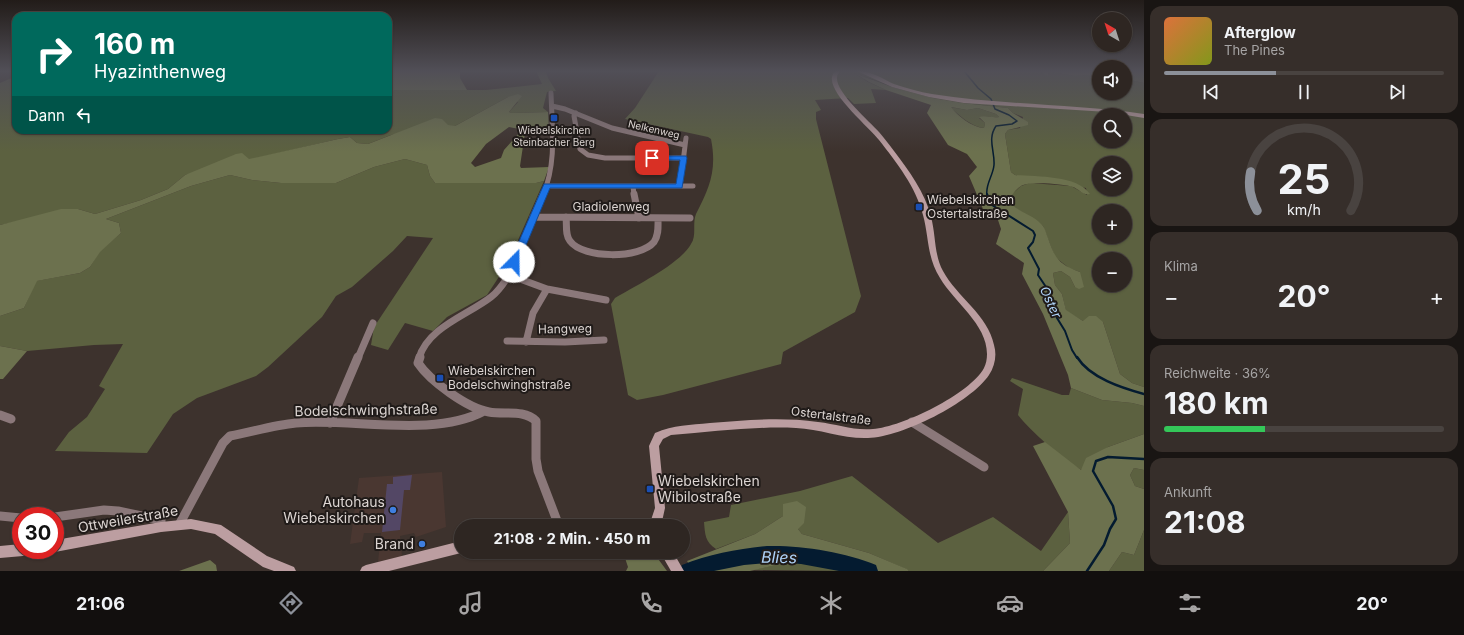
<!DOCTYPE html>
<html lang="de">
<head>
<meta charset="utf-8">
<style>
	:root { --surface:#2e2622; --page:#362e2a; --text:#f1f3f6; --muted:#a7a5a5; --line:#494340; --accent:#8c9099 }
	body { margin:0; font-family:Inter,sans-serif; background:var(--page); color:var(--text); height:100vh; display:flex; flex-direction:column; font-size:15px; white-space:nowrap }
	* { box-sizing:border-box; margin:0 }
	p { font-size:13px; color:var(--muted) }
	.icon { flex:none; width:22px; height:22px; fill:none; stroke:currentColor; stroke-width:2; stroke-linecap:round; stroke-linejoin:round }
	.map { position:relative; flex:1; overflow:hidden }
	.drawer { display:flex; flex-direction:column; gap:6px; padding:6px; background:#191513; width:320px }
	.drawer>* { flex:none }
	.guide { position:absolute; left:12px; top:12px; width:380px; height:122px; border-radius:12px; box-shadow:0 1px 3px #0004,0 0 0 1px var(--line); background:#00695c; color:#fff; overflow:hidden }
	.needle { width:26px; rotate:321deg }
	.tools { position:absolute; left:1092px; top:12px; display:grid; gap:8px }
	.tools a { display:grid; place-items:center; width:40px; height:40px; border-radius:50%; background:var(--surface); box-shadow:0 1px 3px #0004,0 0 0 1px var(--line); font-size:20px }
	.speed { position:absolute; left:12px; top:507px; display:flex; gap:8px; font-size:20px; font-weight:700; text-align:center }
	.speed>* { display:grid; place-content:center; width:52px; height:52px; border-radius:50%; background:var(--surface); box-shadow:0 1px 3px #0004,0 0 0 1px var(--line); line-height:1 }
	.speed .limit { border:6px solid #d22; background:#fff; color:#111 }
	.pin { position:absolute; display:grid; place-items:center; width:34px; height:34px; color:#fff; margin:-17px; border-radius:8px; box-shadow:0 2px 6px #0006 }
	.me { position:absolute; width:44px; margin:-22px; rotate:22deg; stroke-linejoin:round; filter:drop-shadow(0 0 3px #0008) }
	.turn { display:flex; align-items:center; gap:14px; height:84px; padding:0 16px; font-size:18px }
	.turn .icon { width:52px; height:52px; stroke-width:2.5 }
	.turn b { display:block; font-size:28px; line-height:34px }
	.then { display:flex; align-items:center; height:38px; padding:0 16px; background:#0003; gap:8px; font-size:15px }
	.big { font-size:30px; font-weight:700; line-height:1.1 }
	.drawer .card { flex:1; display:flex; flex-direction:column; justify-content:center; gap:6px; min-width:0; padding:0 14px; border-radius:12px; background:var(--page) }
	.drawer .dial { align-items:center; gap:0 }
	.dial svg { height:104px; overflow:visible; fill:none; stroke:var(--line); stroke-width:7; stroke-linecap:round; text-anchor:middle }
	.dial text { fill:var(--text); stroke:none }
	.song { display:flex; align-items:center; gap:12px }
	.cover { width:48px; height:48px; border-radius:6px; background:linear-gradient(135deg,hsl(20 70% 55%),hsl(70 70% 35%)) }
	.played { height:4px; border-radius:2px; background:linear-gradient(90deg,var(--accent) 40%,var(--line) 40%) }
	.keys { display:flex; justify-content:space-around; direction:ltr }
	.heat { display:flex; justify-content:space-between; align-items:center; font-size:22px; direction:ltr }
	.charge { height:6px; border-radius:3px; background:linear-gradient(90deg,#34c759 36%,var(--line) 0) }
	.trip { position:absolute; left:454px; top:519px; width:236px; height:40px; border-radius:20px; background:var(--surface); box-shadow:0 1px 3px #0004,0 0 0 1px var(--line); font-weight:700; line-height:40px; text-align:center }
	.dock { display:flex; height:64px; justify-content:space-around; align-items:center; background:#120f0e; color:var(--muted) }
	.dock .icon { width:28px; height:28px }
	.dock .selected { color:var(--accent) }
	.dock b { font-size:18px; color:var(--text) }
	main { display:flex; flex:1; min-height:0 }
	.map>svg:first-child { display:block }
	.commercial { fill:#4a3731 }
	.green { fill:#5c6140; fill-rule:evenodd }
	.forest { fill:#6c714e; fill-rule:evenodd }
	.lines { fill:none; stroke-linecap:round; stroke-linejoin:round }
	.stream-far2 { stroke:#041b30; stroke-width:1.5 }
	.stream-far1 { stroke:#041b30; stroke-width:2 }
	.stream { stroke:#041b30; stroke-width:2.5 }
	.river { fill:#041b30; fill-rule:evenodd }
	.building { fill:#534765 }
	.minor-far2 { stroke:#8b787a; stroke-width:5 }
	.minor-far1 { stroke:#8b787a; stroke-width:7 }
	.minor { stroke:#8b787a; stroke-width:9 }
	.secondary { fill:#bc9ea1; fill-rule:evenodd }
	.route { fill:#1a73e8; stroke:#114b97 }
	.transit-dot { fill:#1a4fb4; stroke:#201b19; stroke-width:1.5 }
	.shop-dot { fill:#3f7fe0; stroke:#201b19; stroke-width:1.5 }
	.labels { text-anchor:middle; stroke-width:4; stroke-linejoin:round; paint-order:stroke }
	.far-street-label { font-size:10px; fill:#dcd5d2; stroke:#201b19 }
	.far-poi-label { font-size:10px; fill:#dcd5d2; stroke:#201b19 }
	.poi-label { font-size:12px; fill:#dcd5d2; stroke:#201b19; text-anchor:start }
	.street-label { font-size:12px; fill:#dcd5d2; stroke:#201b19 }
	.water-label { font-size:13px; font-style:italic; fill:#afd3f9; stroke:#201b19 }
	.near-street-label { font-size:14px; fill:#dcd5d2; stroke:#201b19 }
	.near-poi-label { font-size:14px; fill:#dcd5d2; stroke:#201b19; text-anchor:end }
	.near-water-label { font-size:16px; font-style:italic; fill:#afd3f9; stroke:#201b19 }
</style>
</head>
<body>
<main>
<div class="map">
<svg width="1144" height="571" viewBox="0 0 1144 571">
	<rect width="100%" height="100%" fill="#3d322d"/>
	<path class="commercial" d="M442 472 446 527 416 537 414 533 400 536 402 556 378 562 381 533H364L362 542 350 544 359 478Z"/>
	<path class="green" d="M536 71H548L546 72 548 78 556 91 547 92 543 108 548 112 512 113 509 112 518 102 508 97 455 126H448L391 135 368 144 357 143 350 137 338 139 185 175 168 189 141 200 95 214 78 209 0 225V83L16 76V130H388V92L397 90H486L542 84Z
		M659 71H1039L1042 73 1049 74 1047 71 1075 76 1090 75V72L1087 71H1099V93H1125V79L1144 83V387L1132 383 1120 374 1103 322 1083 321 1066 311 1062 294 1055 285 1053 273 1061 271 1070 277 1075 287 1080 272 1069 268 1055 257 1043 226 1014 207 1009 201 1013 193 1021 186 1030 183 1071 186 1087 195 1086 188 1015 175 1011 172 1005 134 1008 130 1020 128 1023 117 1013 113 1008 108 963 103 933 98 907 91 854 73 868 82 886 90 871 89 876 103 854 104 848 98 815 100 821 110 816 112V119L861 296 855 312 783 352 781 364 663 395 637 400 628 395 611 304 615 298C635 286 680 264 691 244 697 235 692 224 696 214 710 187 717 170 711 139L708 137 625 119 635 108ZM1099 115H1125V141H1099ZM1099 163H1125V189H1099ZM1099 211H1125V237H1099ZM1099 259H1125V285H1099Z
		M950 107 967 110 978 108 996 114 999 117C992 118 987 115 979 118L985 123 984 128C970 126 960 116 950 107Z
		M405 159 427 165 430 176 435 183H536L544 181 508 263 487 295 447 317 433 331 405 323 388 350 371 345 374 327 433 238 407 236 393 251 352 287 336 296 322 317 268 367 256 376 197 398 173 414 147 453 55 451 69 432 87 417 105 389 99 386 123 344 94 345 27 351 0 346V316L24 308 36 281 80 273 90 267 99 252 121 233 119 223 106 219 191 186 230 175 252 180 281 183H336L374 167Z
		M1012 378 1062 395H1069L1071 388 1102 400 1132 403 1144 406V434L1108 447 1081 470C1062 458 1031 432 1018 415L1023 389 1010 381Z
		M1134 468 1144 470V489L1135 486 1130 475Z
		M852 476 938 543 993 517 1041 551 1068 512 1070 543 1043 571H909L906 569 869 553 802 534 798 529 783 516 755 534 716 549C705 542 705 534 704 522L729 517 731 505 800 491Z
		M1144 530V571H1109L1122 552 1134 555Z
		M790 562 824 566 844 571 752 570Z"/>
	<path class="forest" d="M388 71H460V78L467 90H397L388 92Z
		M1039 71H1087L1090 72V75L1075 76 1048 71V76Z
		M1125 71H1144V83L1125 79Z
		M854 73 892 87 933 98 963 103 1008 108 1013 113 1028 122V125L1008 130 1005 134 1011 172 1015 175C1037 177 1077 175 1090 194 1083 196 1079 189 1073 187 1064 184 1029 181 1021 186 1015 190 1012 195 1009 201 1017 212 1032 214 1041 224 1045 227 1046 233 1048 238 1055 258 1058 264 1080 272L1084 287 1079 289 1075 287 1070 277 1061 271 1053 273 1055 285 1062 294 1066 310 1083 321 1089 316H1096L1103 322 1120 374 1132 383 1144 387V406L1132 403 1102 400 1071 388 1068 375 1043 314 1022 274 1024 263 996 244 1001 229 997 217 983 209 969 176 977 167 967 154 948 145 927 113 931 105 886 90 869 82ZM951 107 967 110 978 108 996 114 999 117C992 118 986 115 979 117L985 123 984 128C971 127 958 116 951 107Z
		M518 94 522 96 509 112 512 113 548 112 549 131H529L509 127 486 144 471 163 475 167 501 158 504 150 520 132 525 133 520 166 521 168 549 167 544 181 536 183H435L430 176 427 165 405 159 374 167 336 183H281L252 180 230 175 191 186 106 219 119 223 121 233 100 252 90 267 80 273 37 281 24 308 0 316V225L61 209H78L95 214 141 200 168 189 185 175 236 154 242 153 249 159 338 139 350 137 357 143 368 144 435 118 442 119 448 125 455 126 508 97Z
		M0 346 27 351 3 379H0Z
		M1144 434V470L1134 468 1130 475 1135 486 1144 489V530L1134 555 1122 552 1109 571H1043L1070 543 1068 512 1033 446 1045 442 1081 470 1086 458 1108 447Z
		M797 501 806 507 804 523 798 529 802 534 869 553 907 569 909 571H844L824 566 790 562 750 571H693L687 561 755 534 783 516V504Z
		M623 552H653L667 571H626L628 567Z
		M210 560 216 565 217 571H179Z"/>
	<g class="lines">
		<path class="stream-far2" d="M964 71 978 88 991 99 995 109 1009 115 1017 121 1012 124 996 126C987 139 995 151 994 165 993 176 985 185 987 195"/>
		<path class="stream-far1" d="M987 194 992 205 1033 231 1035 235 1033 242 1028 248 1039 269 1038 275 1048 290 1057 318 1065 331 1072 350 1077 358"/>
		<path class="stream" d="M1077 357C1090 378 1122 388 1144 394
			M1087 571 1104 545 1110 529 1116 519 1113 506 1093 471 1096 461 1108 457 1144 459"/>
		<path class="river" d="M767 546C800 545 845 552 876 565L878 571H839L801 564 777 562 744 565 714 571H680L682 565C709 554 738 549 767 546Z"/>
	</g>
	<path class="building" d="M412 475 410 490H404L400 530 382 532 387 484H393V477Z"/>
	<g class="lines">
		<path class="minor-far2" d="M552 106 565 109 612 128 685 145
			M576 113 574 116 580 149 588 155 605 158H684
			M547 186H693
			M633 186 634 195
			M680 186 686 138
			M543 195C557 163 552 127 551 93"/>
		<path class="minor-far1" d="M634 194 639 218
			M533 217 690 218
			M566 217C567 225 565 235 570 241 583 259 640 259 654 242 659 235 658 226 658 218
			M509 275 547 289 606 300
			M507 341 565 342 604 340
			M526 342 533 313 547 289
			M358 358 373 323
			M419 358C428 327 468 315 491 297 499 291 504 283 509 275L543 194"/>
		<path class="minor" d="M420 357 418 363C430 381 467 408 489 412 504 415 524 409 536 421V459L538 471 559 526
			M0 415 11 419
			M912 422 984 467
			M330 423 358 357
			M0 516 21 518
			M55 517 104 510 118 511 161 520V527
			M179 525 223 443 230 436C252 432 274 425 296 423 352 418 434 438 484 411"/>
		<path class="secondary" d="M835 71H840C839 73 837 75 837 77 835 92 869 121 879 132 884 138 889 144 894 151 909 171 925 192 931 217 936 235 934 255 943 271 957 297 988 315 994 345 997 355 995 366 989 375 970 403 902 437 868 438 844 439 820 429 796 428 754 426 713 432 671 435L663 439 659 446 665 508 661 526H649L655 508 649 446 655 433C674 425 690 425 710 423 746 420 782 417 818 422 837 424 854 431 873 429 902 427 970 394 984 368 986 364 987 359 987 354 987 324 954 302 940 278 927 258 929 237 923 215 916 187 897 163 879 140 869 127 829 94 832 77 832 75 834 73 835 71Z
			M857 71C870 70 883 79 894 84 906 88 920 92 932 94 1002 105 1074 104 1144 114V118L1108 112 964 103 929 97 892 87Z
			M191 519 221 525 267 556 294 567 296 571H274L263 567 215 534 191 529 161 532 55 552 51 550H55V540L161 522Z
			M461 541V552H463L461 553 389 571H360L362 567 366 565Z
			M21 544V550H29L27 554 23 556 0 558V546Z
			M660 552H673L684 571H671Z"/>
	</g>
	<linearGradient id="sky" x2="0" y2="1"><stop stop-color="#221c19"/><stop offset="0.47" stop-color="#514f57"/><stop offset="1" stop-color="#514f57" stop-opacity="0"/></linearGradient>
	<rect width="1144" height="151" fill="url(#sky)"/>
	<path class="route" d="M650 156H686L687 158 682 188H550L519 262 514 265 511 264 510 262 544 184H676L680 160H652L650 159Z"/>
	<g class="transit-dot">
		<rect x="550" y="114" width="8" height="8" rx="2"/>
		<rect x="915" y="203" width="8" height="8" rx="2"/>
		<rect x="436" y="374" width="8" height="8" rx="2"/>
		<rect x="646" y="485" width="8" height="8" rx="2"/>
	</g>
	<g class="shop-dot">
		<circle cx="393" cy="510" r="4"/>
		<circle cx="422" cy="544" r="4"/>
	</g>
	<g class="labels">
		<g class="far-street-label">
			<text transform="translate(654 129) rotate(13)" y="4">Nelkenweg</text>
		</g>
		<g class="far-poi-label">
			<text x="554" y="134">Wiebelskirchen<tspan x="554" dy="12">Steinbacher Berg</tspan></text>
		</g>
		<g class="poi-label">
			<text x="927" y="204">Wiebelskirchen<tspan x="927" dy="14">Ostertalstraße</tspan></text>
			<text x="448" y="375">Wiebelskirchen<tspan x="448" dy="14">Bodelschwinghstraße</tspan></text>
		</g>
		<g class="street-label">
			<text x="611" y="211">Gladiolenweg</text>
			<text transform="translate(565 329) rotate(-1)" y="4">Hangweg</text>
			<text transform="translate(831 416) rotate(7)" y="4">Ostertalstraße</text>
		</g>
		<g class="water-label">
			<text transform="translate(1051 302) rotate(65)" y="5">Oster</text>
		</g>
		<g class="near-street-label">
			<text transform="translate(366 410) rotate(-1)" y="5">Bodelschwinghstraße</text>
			<text transform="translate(128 519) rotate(-10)" y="5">Ottweilerstraße</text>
		</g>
		<g class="near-poi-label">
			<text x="658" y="486" text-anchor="start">Wiebelskirchen<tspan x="658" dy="16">Wibilostraße</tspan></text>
			<text x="385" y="507">Autohaus<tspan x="385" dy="16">Wiebelskirchen</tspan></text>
			<text x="414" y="549">Brand</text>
		</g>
		<g class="near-water-label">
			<text transform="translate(779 557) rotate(1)" y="6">Blies</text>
		</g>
	</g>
</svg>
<div class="tools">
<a><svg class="needle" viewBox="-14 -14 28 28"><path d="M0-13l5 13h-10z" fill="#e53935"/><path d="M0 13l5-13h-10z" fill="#a7a5a5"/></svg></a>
<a><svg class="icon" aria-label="sound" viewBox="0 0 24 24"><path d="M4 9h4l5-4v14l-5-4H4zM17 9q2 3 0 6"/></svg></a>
<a><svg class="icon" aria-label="search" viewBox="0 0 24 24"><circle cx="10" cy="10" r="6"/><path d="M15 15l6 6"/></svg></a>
<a><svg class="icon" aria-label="layers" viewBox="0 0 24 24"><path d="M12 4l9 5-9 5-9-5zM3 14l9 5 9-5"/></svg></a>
<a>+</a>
<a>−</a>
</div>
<div class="speed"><div class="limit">30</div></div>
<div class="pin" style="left:652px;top:158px;background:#d93025"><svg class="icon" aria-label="arrive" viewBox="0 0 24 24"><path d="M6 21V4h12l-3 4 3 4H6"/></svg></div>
<svg class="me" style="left:514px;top:262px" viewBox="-20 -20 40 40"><circle r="19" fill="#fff"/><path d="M0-13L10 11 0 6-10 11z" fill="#1a73e8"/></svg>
<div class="trip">21:08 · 2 Min. · 450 m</div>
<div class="guide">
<div class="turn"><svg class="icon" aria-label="right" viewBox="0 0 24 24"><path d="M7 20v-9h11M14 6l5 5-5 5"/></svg><div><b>160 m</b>Hyazinthenweg</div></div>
<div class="then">Dann<svg class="icon" aria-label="left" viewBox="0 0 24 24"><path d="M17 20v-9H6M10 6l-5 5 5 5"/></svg></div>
</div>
</div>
<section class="drawer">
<div class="card">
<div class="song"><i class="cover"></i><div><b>Afterglow</b><p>The Pines</p></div></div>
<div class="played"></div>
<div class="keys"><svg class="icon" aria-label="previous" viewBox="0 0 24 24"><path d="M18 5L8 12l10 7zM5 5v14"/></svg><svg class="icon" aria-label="pause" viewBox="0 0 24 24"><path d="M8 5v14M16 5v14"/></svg><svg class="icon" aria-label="next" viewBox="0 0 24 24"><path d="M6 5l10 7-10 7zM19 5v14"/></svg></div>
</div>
<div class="card dial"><svg viewBox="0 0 100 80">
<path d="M14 69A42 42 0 1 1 86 69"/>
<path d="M14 69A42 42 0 0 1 9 39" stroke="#8c9099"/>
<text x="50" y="56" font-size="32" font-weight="700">25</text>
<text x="50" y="72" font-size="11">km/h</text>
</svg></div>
<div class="card"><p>Klima</p>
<div class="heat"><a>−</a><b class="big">20°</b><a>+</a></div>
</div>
<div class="card"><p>Reichweite · 36%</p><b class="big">180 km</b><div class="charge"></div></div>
<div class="card"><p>Ankunft</p><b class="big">21:08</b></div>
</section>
</main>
<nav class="dock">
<b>21:06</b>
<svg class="icon selected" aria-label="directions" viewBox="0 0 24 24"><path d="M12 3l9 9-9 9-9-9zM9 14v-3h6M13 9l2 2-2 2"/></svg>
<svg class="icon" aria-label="music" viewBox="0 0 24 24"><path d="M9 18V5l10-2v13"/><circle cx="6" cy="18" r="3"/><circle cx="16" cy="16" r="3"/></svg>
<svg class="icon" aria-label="phone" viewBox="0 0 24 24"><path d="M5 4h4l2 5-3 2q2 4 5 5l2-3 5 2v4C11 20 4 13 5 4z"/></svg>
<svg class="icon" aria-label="climate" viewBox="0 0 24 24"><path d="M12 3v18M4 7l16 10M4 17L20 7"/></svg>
<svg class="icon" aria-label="car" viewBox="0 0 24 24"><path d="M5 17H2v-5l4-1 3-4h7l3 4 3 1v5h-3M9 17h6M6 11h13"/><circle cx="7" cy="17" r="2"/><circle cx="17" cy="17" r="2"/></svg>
<svg class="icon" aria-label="filters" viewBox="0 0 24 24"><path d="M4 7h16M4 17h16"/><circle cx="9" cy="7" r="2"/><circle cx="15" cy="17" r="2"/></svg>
<b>20°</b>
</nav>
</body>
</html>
